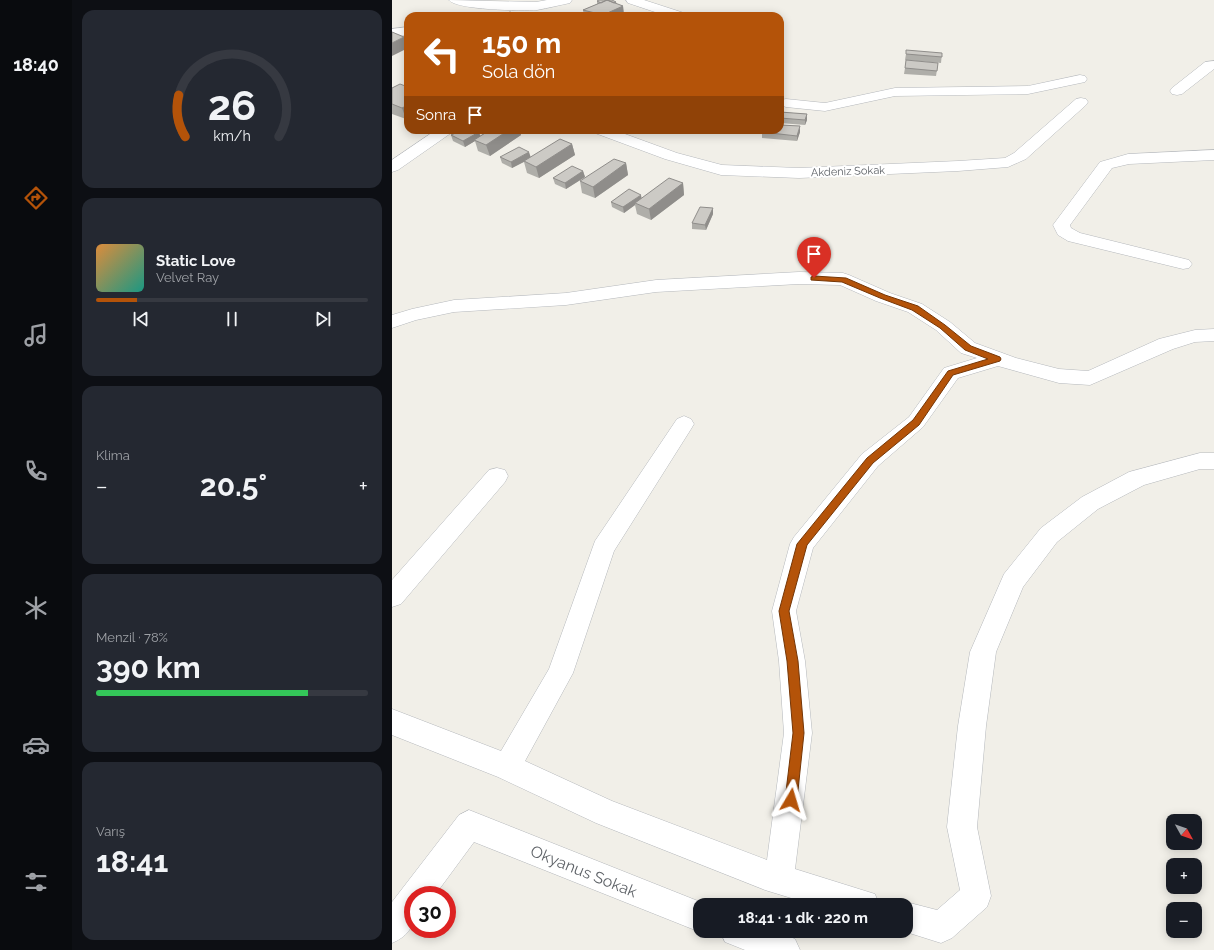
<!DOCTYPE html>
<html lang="tr">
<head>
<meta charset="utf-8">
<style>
	:root { --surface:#171b24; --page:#242831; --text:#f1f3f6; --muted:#9ea1a6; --line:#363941; --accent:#b45309 }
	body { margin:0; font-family:Raleway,sans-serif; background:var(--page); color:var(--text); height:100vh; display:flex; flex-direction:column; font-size:15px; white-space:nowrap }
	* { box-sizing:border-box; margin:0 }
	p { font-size:13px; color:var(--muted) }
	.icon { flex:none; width:22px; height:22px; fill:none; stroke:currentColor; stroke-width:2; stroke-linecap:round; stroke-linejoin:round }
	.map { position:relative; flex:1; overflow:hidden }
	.drawer { display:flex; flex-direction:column; gap:10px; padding:10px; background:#0d0f14; width:320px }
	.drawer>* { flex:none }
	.guide { position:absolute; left:12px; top:12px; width:380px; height:122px; border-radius:12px; box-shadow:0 2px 10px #0003; background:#b45309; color:#fff; overflow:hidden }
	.needle { width:26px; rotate:130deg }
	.buttons { position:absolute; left:774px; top:814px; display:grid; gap:8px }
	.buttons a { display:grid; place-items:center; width:36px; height:36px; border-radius:8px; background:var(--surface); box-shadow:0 2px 10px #0003; font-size:20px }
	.speed { position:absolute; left:12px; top:886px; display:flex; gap:8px; font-size:20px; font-weight:700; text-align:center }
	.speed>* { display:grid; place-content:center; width:52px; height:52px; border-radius:50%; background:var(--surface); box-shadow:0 2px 10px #0003; line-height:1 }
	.speed .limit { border:6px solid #d22; background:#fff; color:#111 }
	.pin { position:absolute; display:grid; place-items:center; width:34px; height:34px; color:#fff; margin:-41px -17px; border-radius:50% 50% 50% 0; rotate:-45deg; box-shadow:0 0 4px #0007 }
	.pin .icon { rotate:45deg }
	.me { position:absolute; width:44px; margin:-22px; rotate:7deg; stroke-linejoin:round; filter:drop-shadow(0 0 3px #0008) }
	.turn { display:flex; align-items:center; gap:14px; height:84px; padding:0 12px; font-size:18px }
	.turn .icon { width:52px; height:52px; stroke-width:2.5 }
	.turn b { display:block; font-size:28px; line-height:34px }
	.then { display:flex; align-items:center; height:38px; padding:0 12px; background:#0003; gap:8px; font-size:15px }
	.big { font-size:30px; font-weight:700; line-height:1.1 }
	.drawer .tile { flex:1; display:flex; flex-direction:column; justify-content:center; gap:6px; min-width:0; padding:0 14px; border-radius:12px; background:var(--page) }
	.drawer .dial { align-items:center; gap:0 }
	.dial svg { height:104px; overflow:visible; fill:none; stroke:var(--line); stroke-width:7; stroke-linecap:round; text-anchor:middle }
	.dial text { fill:var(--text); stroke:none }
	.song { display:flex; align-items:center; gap:12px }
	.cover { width:48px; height:48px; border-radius:6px; background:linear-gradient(135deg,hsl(30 70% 55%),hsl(170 70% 35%)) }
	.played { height:4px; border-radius:2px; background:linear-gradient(90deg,var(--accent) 15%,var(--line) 15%) }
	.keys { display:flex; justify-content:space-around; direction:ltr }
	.heat { display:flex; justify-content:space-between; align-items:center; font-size:22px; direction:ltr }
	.charge { height:6px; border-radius:3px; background:linear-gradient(90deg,#34c759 78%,var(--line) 0) }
	.trip { position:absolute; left:301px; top:898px; width:220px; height:40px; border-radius:12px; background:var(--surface); box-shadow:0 2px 10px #0003; font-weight:700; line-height:40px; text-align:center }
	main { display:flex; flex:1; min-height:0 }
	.tab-bar { display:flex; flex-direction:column; width:72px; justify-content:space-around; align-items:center; background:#090b0e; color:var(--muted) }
	.tab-bar .icon { width:28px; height:28px }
	.tab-bar .current { color:var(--accent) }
	.tab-bar b { font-size:18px; color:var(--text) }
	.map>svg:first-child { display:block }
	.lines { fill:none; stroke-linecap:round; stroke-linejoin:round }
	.minor-casing { stroke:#b5b8bc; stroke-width:1 }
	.minor { fill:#fff; fill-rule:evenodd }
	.wall { fill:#afaea9 }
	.shaded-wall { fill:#8f8d8a }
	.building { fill:#cccac5; stroke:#8f8d8a }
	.route { fill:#b45309; stroke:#753606 }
	.labels { text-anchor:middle; stroke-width:4; stroke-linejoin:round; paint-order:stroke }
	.far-street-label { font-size:11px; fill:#5f6368; stroke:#fff }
	.near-street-label { font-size:16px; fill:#5f6368; stroke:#fff }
</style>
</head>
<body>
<main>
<nav class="tab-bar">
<b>18:40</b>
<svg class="icon current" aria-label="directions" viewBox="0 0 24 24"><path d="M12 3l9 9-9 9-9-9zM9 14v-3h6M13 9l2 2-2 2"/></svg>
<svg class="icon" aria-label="music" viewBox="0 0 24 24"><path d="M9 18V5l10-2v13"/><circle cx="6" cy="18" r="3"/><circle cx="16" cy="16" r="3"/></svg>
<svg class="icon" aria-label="phone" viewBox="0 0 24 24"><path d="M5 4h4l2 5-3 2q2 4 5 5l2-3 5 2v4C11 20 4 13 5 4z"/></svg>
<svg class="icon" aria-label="climate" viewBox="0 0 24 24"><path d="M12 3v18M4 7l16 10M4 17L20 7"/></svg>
<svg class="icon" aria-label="car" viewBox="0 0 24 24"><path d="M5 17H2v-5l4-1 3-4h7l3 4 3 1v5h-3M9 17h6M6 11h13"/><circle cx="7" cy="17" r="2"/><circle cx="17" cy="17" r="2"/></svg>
<svg class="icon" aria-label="filters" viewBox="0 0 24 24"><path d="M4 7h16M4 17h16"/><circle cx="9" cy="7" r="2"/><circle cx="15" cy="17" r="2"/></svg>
</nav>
<section class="drawer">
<div class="tile dial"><svg viewBox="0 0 100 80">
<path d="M14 69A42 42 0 1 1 86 69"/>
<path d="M14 69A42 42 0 0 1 9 37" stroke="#b45309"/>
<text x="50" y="56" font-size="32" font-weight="700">26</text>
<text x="50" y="72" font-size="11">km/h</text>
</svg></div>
<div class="tile">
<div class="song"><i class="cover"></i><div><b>Static Love</b><p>Velvet Ray</p></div></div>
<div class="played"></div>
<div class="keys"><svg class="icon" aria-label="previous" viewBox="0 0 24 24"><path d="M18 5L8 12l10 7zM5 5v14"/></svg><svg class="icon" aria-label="pause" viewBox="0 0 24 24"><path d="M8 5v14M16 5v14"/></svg><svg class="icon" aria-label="next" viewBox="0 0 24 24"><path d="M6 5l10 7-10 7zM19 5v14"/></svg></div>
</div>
<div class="tile"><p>Klima</p>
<div class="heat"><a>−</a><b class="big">20.5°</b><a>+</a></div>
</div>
<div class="tile"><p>Menzil · 78%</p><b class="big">390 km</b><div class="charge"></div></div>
<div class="tile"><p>Varış</p><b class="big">18:41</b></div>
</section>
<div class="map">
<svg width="822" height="950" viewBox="0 0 822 950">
	<rect width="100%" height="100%" fill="#f1efe8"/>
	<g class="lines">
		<g class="minor-casing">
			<path id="minor" d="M57 0 144 2 155 0H180L178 3C168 5 156 8 145 10 131 11 63 10 57 0Z
				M234 0H252L292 13 293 16H275L236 3Z
				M16 27V35L0 37V29Z
				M822 61V69L790 94 785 95 780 94 778 91 780 88 813 62Z
				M688 75 693 76 695 79 693 82 636 94 503 96 433 111 394 107 388 105 389 100 394 99 433 103 503 88 636 86Z
				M689 98 694 99 696 102 694 105 634 159 616 167 566 171 407 178 329 175 273 159 203 133 200 130H222L285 153 330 165 407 168 566 161 613 158 622 153 684 99Z
				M44 130H62L59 133 6 170 0 172V160Z
				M822 150V160L737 164 720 168 678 225 679 228 688 233 797 260 800 264 797 268 791 269 676 241 666 235 661 225 708 162 736 154Z
				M407 272 451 273 457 275 498 293 530 304 558 322 583 343 624 358 667 369 696 371 767 339 803 330 822 329V341L803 342 781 349 698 385 667 383 606 366 566 378 531 427 486 466 421 548 404 611 413 661 420 733 403 869 483 894 487 905H422L373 890 204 823 106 777 0 735V709L109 751 157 669 203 541 285 419 292 416 299 419 302 424 299 429 222 551 181 673 133 761 220 801 375 860 392 733 387 661 380 611 398 544 402 537 470 454 517 417 552 368 585 358 569 353 544 330 516 312 484 301 448 285 407 284 264 292 174 305 62 312 24 320 0 328V315L20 309 62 300 174 293 264 280Z
				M808 453H822V469H808L752 485 706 509 665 542 631 587 604 652 594 726 585 827 599 896 595 907 560 938 549 943 511 931H514V905H506L514 902 545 910 568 890 555 827 566 726 578 652 612 574 649 528 690 497 737 472Z
				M105 468 113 470 116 476 113 482 9 604 0 607V580L97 470Z
				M77 810 316 905H308V931H311L308 932 82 842 43 895H21C21 919 25 932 0 943V902L67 815Z
				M328 931H384L403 939 408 950H353L333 942Z"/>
		</g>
		<use href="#minor" class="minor"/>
	</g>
	<path class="wall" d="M205 1 224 2 225 4 231 6 232 16H192L191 10 205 4Z
		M550 53 549 63 513 60 514 54Z
		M546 63 544 76 512 74 513 68Z
		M16 87V118L14 119 0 114V88Z
		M388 112 415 114V120L413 125 388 123Z
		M98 130H127L129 135 98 156 86 151 83 141 73 147 61 141 59 135 88 136Z
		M160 130H174L168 133Z
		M370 132H408L405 141 370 138Z
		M180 144 183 155 147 178 135 173 132 162 120 168 110 163 108 157H139Z
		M234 163 236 175 203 198 190 193 188 181Z
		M191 171 193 177 174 189 163 184 161 178Z
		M291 183 292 195 259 220 245 214 243 205 232 213 220 207 219 202 250 198Z
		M321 208V214L314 230 300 229V223Z"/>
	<path class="shaded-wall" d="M231 6 232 16H211V15Z
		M12 37 16 48 0 56V43Z
		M16 105V118L14 119 10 108Z
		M415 114V120L413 125V120Z
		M408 126V132L405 141V136Z
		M117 130H127L129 135 98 156 94 145Z
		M167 130H174L168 133Z
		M87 132 89 138 82 140 83 141 73 147 71 141Z
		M180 144 183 155 147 178 144 167Z
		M137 152 139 158 120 168 119 162Z
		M234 163 236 175 203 198 201 187Z
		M191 171 193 177 174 189 173 183Z
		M291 183 292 195 259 220 257 209Z
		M249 195 250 200 243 203V205L232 213 231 207Z
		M321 208V214L314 230 313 225Z"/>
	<path class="building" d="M207 0H220L224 2 222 3 215 0 209 3 205 1Z
		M215 0 231 6 211 15 191 10Z
		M118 12 129 16H109Z
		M273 13 281 16H266Z
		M0 32 12 37 0 43Z
		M514 50 550 53V57L514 54Z
		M514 60 546 63 545 71 513 68Z
		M8 84 16 87V105L10 108 0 104V88Z
		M388 112 415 114 413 120 388 118Z
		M388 125 408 126 405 136 370 132 371 130H388Z
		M70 130H83L87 132 71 141 59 135Z
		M98 130H117L94 145 82 140Z
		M168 139 180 144 144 167 132 161Z
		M127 147 137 152 119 162 108 157Z
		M222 159 234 163 201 187 188 181Z
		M180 166 191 171 173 183 161 178Z
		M277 178 291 183 257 209 243 203Z
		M237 189 249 195 231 207 219 202Z
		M308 207 321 208 313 225 300 223Z"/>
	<path class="route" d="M422 276 454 278 493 295 526 306 553 325 579 346 608 357 609 359 608 361 561 375 527 425 481 463 415 545 397 611 406 661 412 733 405 800 403 804 399 805 395 804 393 800 401 733 395 661 387 611 405 544 475 458 521 420 556 371 596 359 573 350 548 328 520 310 488 298 450 282 419 280V277Z"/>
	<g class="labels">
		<g class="far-street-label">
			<text transform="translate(456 171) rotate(-2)" y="4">Akdeniz Sokak</text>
		</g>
		<g class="near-street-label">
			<text transform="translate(192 871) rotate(22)" y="6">Okyanus Sokak</text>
		</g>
	</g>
</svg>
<div class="buttons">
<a><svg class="needle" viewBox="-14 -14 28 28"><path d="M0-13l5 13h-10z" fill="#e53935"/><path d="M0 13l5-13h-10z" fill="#9ea1a6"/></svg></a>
<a>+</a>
<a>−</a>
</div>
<div class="speed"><div class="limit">30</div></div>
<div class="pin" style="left:422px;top:278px;background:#d93025"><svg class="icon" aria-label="arrive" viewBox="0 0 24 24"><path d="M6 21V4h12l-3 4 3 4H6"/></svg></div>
<svg class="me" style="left:399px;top:800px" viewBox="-20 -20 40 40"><path d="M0-17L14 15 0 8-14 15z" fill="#b45309" stroke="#fff" stroke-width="4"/></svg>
<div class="trip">18:41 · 1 dk · 220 m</div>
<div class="guide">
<div class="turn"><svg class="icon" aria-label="left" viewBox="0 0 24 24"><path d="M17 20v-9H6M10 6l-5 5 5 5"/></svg><div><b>150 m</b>Sola dön</div></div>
<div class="then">Sonra<svg class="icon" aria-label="arrive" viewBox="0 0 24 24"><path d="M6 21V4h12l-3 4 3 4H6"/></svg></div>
</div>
</div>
</main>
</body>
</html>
